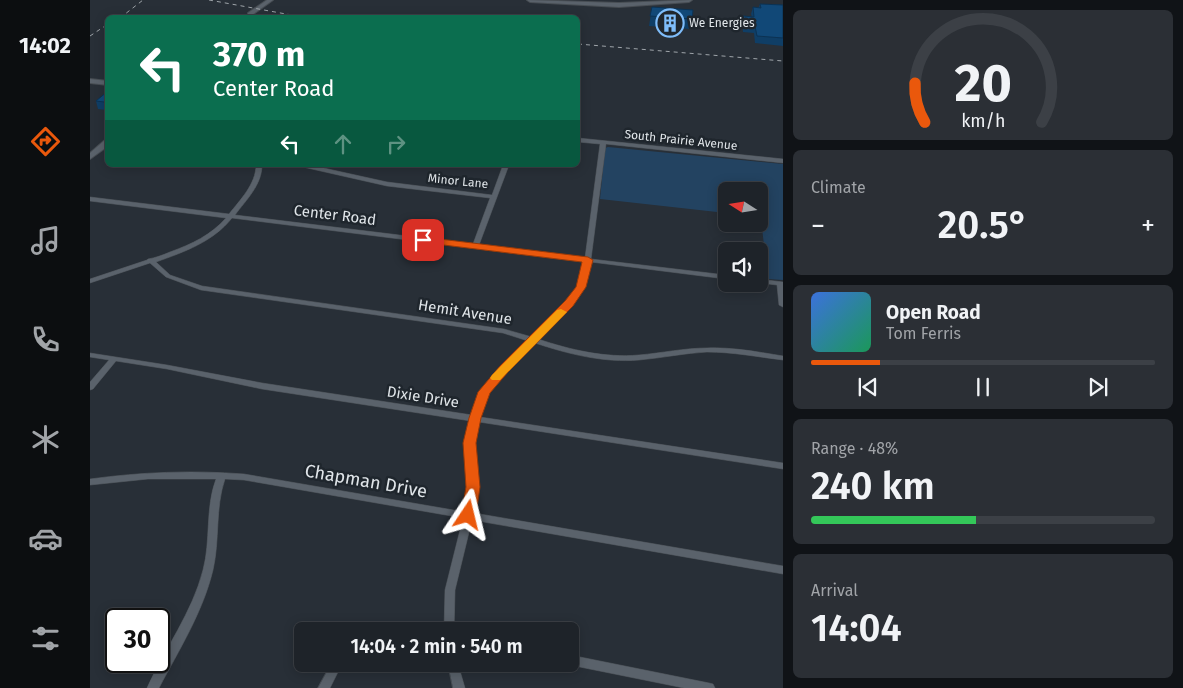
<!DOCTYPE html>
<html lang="en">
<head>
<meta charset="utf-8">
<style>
	:root { --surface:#1e2329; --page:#2b2f35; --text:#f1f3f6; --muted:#a1a4a8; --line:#3c4046; --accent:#ea580c }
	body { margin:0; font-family:"Fira Sans",sans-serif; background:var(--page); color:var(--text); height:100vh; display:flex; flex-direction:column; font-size:19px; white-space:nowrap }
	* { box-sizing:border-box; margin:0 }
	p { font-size:16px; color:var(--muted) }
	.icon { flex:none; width:28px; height:28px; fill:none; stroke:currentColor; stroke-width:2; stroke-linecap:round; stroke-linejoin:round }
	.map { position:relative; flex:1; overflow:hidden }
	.details { display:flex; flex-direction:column; gap:10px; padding:10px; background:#101317; width:400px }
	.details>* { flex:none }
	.guide { position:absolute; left:15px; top:15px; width:475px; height:152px; border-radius:8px; box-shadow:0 2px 12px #0003,0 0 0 1px var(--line); background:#0b6e4f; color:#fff; overflow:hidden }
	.needle { width:32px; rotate:282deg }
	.buttons { position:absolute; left:628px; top:182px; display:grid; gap:10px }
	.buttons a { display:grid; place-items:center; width:50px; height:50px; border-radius:8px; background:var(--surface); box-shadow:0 2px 12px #0003,0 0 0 1px var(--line); font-size:25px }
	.speed { position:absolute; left:15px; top:608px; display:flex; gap:10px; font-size:25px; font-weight:700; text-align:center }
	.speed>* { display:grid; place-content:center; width:65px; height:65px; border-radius:50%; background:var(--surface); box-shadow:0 2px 12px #0003,0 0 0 1px var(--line); line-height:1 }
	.speed .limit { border:2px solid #111; border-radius:8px; background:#fff; color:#111 }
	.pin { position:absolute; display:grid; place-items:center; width:42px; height:42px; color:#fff; margin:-21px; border-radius:10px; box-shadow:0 2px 8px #0006 }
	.me { position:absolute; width:55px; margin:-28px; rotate:10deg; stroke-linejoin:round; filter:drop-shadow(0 0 4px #0008) }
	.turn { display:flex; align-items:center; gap:18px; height:105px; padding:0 25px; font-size:22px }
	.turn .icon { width:65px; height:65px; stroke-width:2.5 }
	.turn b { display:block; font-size:35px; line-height:42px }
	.lanes { display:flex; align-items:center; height:48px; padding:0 25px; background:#0003; justify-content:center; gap:25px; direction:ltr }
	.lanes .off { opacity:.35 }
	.big { font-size:38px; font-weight:600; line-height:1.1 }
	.details .widget { flex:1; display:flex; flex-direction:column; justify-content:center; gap:8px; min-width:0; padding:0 18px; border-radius:8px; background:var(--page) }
	.details .dial { align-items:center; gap:0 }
	.dial svg { height:130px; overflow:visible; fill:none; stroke:var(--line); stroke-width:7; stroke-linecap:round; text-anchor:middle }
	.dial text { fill:var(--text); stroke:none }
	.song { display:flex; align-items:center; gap:15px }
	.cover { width:60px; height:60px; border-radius:8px; background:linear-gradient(135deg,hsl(220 70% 55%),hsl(150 70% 35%)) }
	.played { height:5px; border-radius:2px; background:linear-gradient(90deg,var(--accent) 20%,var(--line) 20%) }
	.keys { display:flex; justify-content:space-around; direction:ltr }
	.heat { display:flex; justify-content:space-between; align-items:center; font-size:28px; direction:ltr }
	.charge { height:8px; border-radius:4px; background:linear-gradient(90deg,#34c759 48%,var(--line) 0) }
	.trip { position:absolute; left:204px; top:622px; width:285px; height:50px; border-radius:8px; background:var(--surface); box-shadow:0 2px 12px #0003,0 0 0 1px var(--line); font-weight:600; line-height:50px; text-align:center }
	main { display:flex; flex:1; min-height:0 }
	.dock { display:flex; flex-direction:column; width:90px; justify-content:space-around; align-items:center; background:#0c0e10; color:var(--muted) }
	.dock .icon { width:35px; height:35px }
	.dock .active { color:var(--accent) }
	.dock b { font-size:22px; color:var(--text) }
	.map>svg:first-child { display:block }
	.green { fill:#234361 }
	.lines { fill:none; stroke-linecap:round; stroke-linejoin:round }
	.street-casing { stroke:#474d53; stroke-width:1 }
	.secondary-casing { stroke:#474d53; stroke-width:2 }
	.street { fill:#5a626b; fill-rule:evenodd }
	.secondary { fill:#5a626b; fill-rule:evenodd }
	.rail { stroke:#9fa5aa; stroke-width:1; stroke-dasharray:4 4; stroke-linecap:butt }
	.wall { fill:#0f3e66 }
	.shaded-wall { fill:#0c3253 }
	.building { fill:#114877; stroke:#0c3253 }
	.route { fill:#ea580c; stroke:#983908 }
	.slow { fill:#f59e0b }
	.labels { text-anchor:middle; stroke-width:5; stroke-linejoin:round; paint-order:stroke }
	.far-poi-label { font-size:12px; fill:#e0e5e9; stroke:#1f262d; text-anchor:start }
	.far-street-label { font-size:12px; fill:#e0e5e9; stroke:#1f262d }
	.street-label { font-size:15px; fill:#e0e5e9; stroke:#1f262d }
	.near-street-label { font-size:18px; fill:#e0e5e9; stroke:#1f262d }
</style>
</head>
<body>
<main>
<nav class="dock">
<b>14:02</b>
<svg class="icon active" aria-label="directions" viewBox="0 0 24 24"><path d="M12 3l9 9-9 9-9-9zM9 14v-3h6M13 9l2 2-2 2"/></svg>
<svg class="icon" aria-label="music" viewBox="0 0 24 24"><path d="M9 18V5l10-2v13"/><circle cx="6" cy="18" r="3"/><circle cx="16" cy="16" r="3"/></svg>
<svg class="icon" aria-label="phone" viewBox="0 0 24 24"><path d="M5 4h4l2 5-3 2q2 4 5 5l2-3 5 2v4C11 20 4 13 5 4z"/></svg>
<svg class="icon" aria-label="climate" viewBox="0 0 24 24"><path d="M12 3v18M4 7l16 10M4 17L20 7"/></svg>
<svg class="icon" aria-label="car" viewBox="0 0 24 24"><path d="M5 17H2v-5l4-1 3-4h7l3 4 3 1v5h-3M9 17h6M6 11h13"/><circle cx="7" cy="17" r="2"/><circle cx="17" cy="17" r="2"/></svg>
<svg class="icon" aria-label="filters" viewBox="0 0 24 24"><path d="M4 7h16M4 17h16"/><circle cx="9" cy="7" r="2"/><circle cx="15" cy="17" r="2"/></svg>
</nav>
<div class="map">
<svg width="693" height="688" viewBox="0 0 693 688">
	<rect width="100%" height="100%" fill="#282f37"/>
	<path class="green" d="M518 147 693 164V280L678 279 672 228 637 224H669V191H636V213L510 199 515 148Z"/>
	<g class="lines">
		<g class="street-casing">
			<path id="street" d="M488 138 693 159V163L516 144 501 259 636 275V279L501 262 494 287 482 306 448 339C481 350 515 358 549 355 572 353 595 348 617 348 643 347 668 352 693 356V360C668 357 643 352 617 352 595 353 572 358 549 360 514 363 478 354 445 343L404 385 394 401 390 417 693 463V469L389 422 384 443 388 487 384 513 693 566V574L382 520 365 590 364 631H354L355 590 373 518 154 480 135 479C125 508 130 540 123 570 113 612 89 650 69 688H57C75 648 102 613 113 570 121 540 115 508 126 479H58L0 485V479C51 472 102 470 154 474L375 512 378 487 376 443 381 421 172 389 77 369 26 361 3 389 0 390V382L19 360 0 357V353L77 365 172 383 382 415 386 401 398 381 438 341 413 333 111 290 76 277 60 263 0 283V279L57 260 58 259C65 258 73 255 80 252 102 244 121 235 136 218L0 201V197L139 214C150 200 166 184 166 165H172C172 185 156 200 145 215L383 244 400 198 297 186 213 167 210 165H220L297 182 402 195 413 165H419L389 245 495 258 510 144 488 142ZM142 218 494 262 488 287 476 302 442 337 414 329 112 286 80 275 66 262C94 252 123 242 142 218Z
				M669 279 693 282V307L689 305 687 285 669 283Z
				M318 625 336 628 337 631H294L295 628 299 626Z
				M480 655 619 683 623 684 625 688H594L480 665 477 664H480Z
				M241 664H252L240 688H228Z
				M358 664H368L375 688H363Z"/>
		</g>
		<g class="secondary-casing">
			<path id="secondary" d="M177 0H183L162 15H158V13Z
				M437 0 529 3 602 0 599 2 529 7 440 2Z
				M0 79 18 81V85L0 83Z
				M15 140H18V146L0 159V153Z"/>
		</g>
		<use href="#street" class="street"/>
		<use href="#secondary" class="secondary"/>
		<path class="rail" d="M119 0 218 18
			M30 18 53 0
			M0 36 18 24
			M488 44 693 61"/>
	</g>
	<path class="wall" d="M670 4 693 5V46L665 43 664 33 653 32 652 23 653 16 662 17 661 14 663 7H669Z
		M562 7 602 19 601 29 559 26Z
		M18 91V109L16 110 8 109 6 101Z"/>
	<path class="shaded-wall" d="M18 99V109L16 110 14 102Z"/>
	<path class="building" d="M670 4 693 5V38L667 36 665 26 655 25 653 16 664 17 663 7 671 8Z
		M562 7 603 10 602 19 560 16Z
		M18 91V99L14 102 6 101Z"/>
	<path class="route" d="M333 237 498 257 503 260 496 287 483 306 418 372 400 393 391 418 386 443 390 487 386 515 383 519 378 521 374 519 371 515 376 487 373 443 379 418 388 392 410 366 475 301 486 287 492 262 329 242 328 240Z"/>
	<path class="slow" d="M471 309 477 312 475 314 410 380H402L400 378 402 375 467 310Z"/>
	<defs>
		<g id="building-ring" transform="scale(1.4375)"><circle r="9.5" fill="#1f262d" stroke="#7fbdfa" stroke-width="1.5"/><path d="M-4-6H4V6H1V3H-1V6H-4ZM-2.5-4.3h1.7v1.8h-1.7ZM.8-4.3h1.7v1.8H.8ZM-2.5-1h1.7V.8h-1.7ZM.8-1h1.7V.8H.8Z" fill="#7fbdfa"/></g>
	</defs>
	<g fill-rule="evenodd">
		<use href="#building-ring" x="580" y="23"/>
	</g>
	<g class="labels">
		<g class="far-poi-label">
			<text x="599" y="27">We Energies</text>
		</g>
		<g class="far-street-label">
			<text transform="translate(591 140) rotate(6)" y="4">South Prairie Avenue</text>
			<text transform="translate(368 181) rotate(6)" y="4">Minor Lane</text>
		</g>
		<g class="street-label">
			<text transform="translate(245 215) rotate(7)" y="5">Center Road</text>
			<text transform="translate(375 312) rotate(9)" y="5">Hemit Avenue</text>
			<text transform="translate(333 397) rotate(9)" y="5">Dixie Drive</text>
		</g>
		<g class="near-street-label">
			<text transform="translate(276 481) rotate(10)" y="6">Chapman Drive</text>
		</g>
	</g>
</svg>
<div class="buttons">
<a><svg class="needle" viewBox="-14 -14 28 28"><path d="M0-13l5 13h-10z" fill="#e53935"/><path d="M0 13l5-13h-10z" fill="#a1a4a8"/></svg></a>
<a><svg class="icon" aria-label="sound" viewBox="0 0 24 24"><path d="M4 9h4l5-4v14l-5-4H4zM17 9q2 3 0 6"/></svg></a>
</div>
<div class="speed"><div class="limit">30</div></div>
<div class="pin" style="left:333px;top:240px;background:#d93025"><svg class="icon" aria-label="arrive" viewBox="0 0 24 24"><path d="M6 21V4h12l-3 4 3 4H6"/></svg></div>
<svg class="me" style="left:378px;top:515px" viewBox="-20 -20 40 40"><path d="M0-17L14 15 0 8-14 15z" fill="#ea580c" stroke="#fff" stroke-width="4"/></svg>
<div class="trip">14:04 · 2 min · 540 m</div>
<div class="guide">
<div class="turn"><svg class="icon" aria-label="left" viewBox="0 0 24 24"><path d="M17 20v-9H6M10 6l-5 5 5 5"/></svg><div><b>370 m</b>Center Road</div></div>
<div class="lanes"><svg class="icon" aria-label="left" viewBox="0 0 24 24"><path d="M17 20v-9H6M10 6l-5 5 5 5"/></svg><svg class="icon off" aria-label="ahead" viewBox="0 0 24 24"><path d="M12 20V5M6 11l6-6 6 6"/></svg><svg class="icon off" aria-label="right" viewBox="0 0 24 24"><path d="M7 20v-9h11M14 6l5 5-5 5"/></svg></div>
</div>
</div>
<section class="details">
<div class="widget dial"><svg viewBox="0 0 100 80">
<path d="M14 69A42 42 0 1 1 86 69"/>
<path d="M14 69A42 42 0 0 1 8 45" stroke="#ea580c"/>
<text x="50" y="56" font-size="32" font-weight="700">20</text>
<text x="50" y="72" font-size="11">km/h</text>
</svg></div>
<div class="widget"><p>Climate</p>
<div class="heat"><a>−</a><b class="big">20.5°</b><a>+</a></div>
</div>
<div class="widget">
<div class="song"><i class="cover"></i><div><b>Open Road</b><p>Tom Ferris</p></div></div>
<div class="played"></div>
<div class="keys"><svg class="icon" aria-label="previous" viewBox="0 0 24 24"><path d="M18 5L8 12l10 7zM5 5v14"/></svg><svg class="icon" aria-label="pause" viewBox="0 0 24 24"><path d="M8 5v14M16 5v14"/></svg><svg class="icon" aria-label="next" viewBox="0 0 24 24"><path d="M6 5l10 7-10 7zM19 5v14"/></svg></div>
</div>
<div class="widget"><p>Range · 48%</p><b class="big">240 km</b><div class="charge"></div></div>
<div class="widget"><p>Arrival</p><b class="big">14:04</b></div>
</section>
</main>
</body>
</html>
